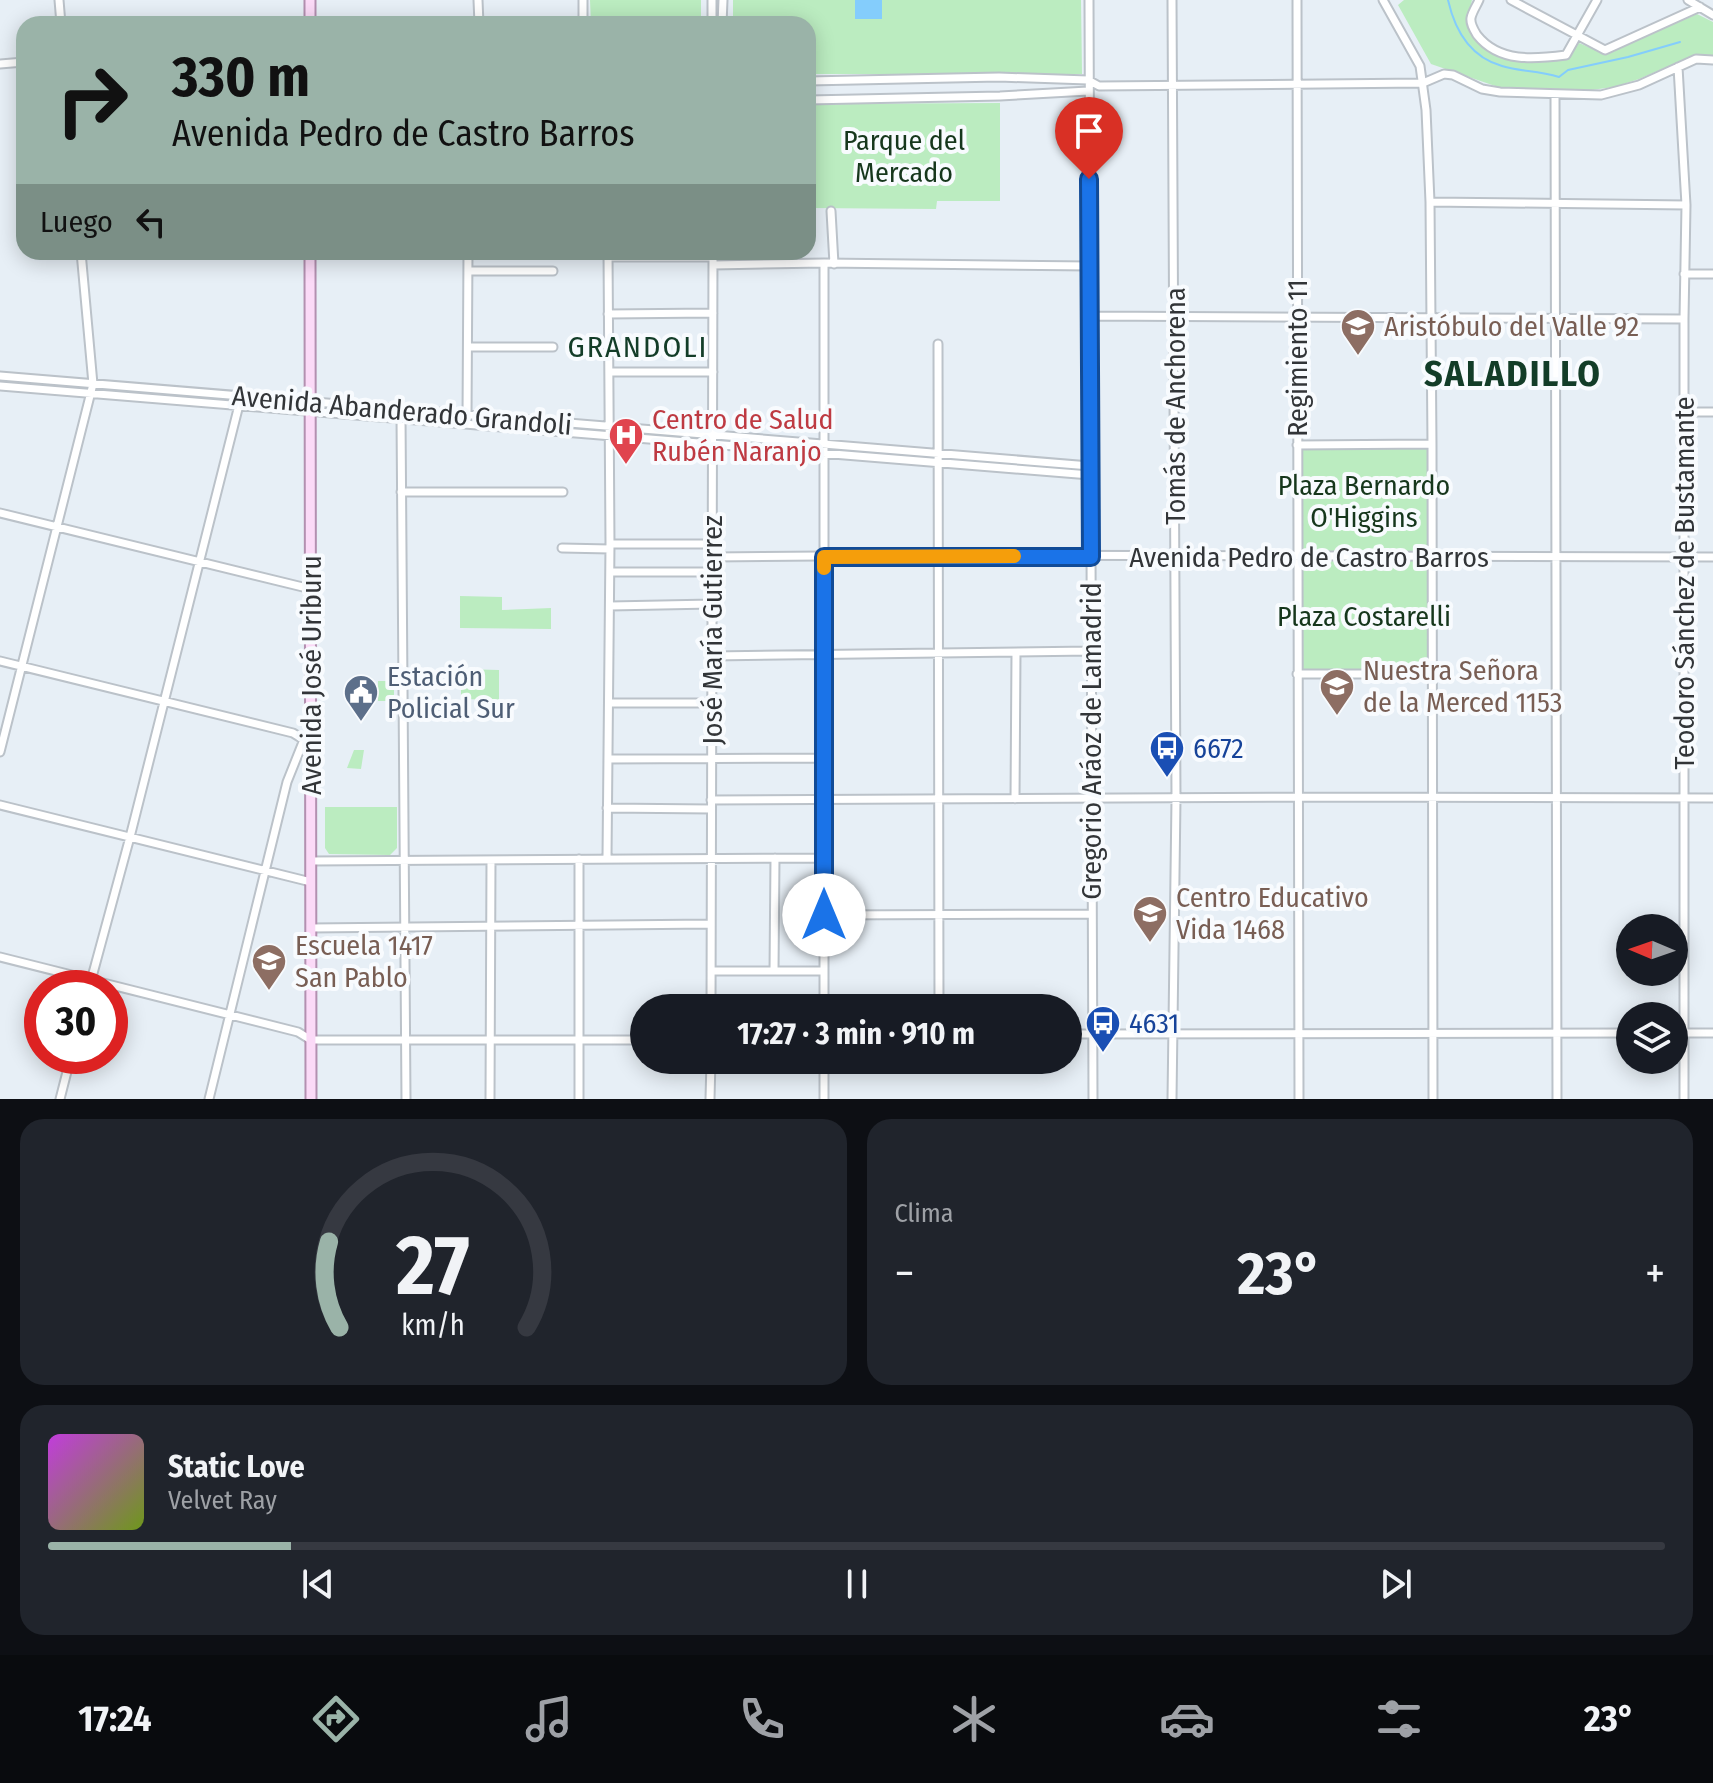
<!DOCTYPE html>
<html lang="es">
<head>
<meta charset="utf-8">
<style>
	:root { --surface:#171b24; --page:#20242c; --text:#f1f3f6; --muted:#9ea1a6; --line:#363941; --accent:#9ab3a8 }
	body { margin:0; font-family:"Fira Sans Condensed",sans-serif; background:var(--page); color:var(--text); height:100vh; display:flex; flex-direction:column; font-size:30px; white-space:nowrap }
	* { box-sizing:border-box; margin:0 }
	p { font-size:26px; color:var(--muted) }
	.icon { flex:none; width:44px; height:44px; fill:none; stroke:currentColor; stroke-width:2; stroke-linecap:round; stroke-linejoin:round }
	.map { position:relative; height:1099px; overflow:hidden }
	.panel { display:flex; flex-direction:column; gap:20px; padding:20px; background:#0d0f14; flex:1 }
	.panel>* { flex:none }
	.banner { position:absolute; left:16px; top:16px; width:800px; height:244px; border-radius:24px; box-shadow:0 4px 20px #0003; background:#9ab3a8; color:#111; overflow:hidden }
	.needle { width:52px; rotate:272deg }
	.controls { position:absolute; left:1616px; top:914px; display:grid; gap:16px }
	.controls a { display:grid; place-items:center; width:72px; height:72px; border-radius:50%; background:var(--surface); box-shadow:0 4px 20px #0003; font-size:40px }
	.speed { position:absolute; left:24px; top:970px; display:flex; gap:16px; font-size:40px; font-weight:700; text-align:center }
	.speed>* { display:grid; place-content:center; width:104px; height:104px; border-radius:50%; background:var(--surface); box-shadow:0 4px 20px #0003; line-height:1 }
	.speed .limit { border:12px solid #d22; background:#fff; color:#111 }
	.pin { position:absolute; display:grid; place-items:center; width:68px; height:68px; color:#fff; margin:-82px -34px; border-radius:50% 50% 50% 0; rotate:-45deg; box-shadow:0 0 8px #0007 }
	.pin .icon { rotate:45deg }
	.me { position:absolute; width:88px; margin:-44px; rotate:0deg; stroke-linejoin:round; filter:drop-shadow(0 0 6px #0008) }
	.turn { display:flex; align-items:center; gap:28px; height:168px; padding:0 24px; font-size:36px }
	.turn .icon { width:104px; height:104px; stroke-width:2.5 }
	.turn b { display:block; font-size:56px; line-height:68px }
	.then { display:flex; align-items:center; height:76px; padding:0 24px; background:#0003; gap:16px; font-size:30px }
	.big { font-size:60px; font-weight:700; line-height:1.1 }
	.panel .widget { flex:1; display:flex; flex-direction:column; justify-content:center; gap:12px; min-width:0; padding:0 28px; border-radius:24px; background:var(--page) }
	.panel .dial { align-items:center; gap:0 }
	.dial svg { height:208px; overflow:visible; fill:none; stroke:var(--line); stroke-width:7; stroke-linecap:round; text-anchor:middle }
	.dial text { fill:var(--text); stroke:none }
	.song { display:flex; align-items:center; gap:24px }
	.cover { width:96px; height:96px; border-radius:12px; background:linear-gradient(135deg,hsl(290 70% 55%),hsl(80 70% 35%)) }
	.played { height:8px; border-radius:4px; background:linear-gradient(90deg,var(--accent) 15%,var(--line) 15%) }
	.keys { display:flex; justify-content:space-around; direction:ltr }
	.heat { display:flex; justify-content:space-between; align-items:center; font-size:44px; direction:ltr }
	.panel .tiles { flex:1; display:grid; gap:20px; grid-template-columns:1fr 1fr }
	.widget:last-child { grid-column:span 2 }
	.trip { position:absolute; left:630px; top:994px; width:452px; height:80px; border-radius:40px; background:var(--surface); box-shadow:0 4px 20px #0003; font-weight:700; line-height:80px; text-align:center }
	.tabs { display:flex; height:128px; justify-content:space-around; align-items:center; background:#090b0e; color:var(--muted) }
	.tabs .icon { width:56px; height:56px }
	.tabs .on { color:var(--accent) }
	.tabs b { font-size:36px; color:var(--text) }
	.map>svg:first-child { display:block }
	.green { fill:#bbecc0 }
	.water { fill:#84cdfc }
	.lines { fill:none; stroke-linecap:round; stroke-linejoin:round }
	.stream { stroke:#84cdfc; stroke-width:2 }
	.minor-casing { stroke:#bbc2c9; stroke-width:11 }
	.major-casing { stroke:#b390b0; stroke-width:13 }
	.minor { stroke:#fff; stroke-width:7 }
	.major { stroke:#fbdaf7; stroke-width:9 }
	.route-casing { stroke:#114b97; stroke-width:20 }
	.route { stroke:#1a73e8; stroke-width:14 }
	.slow { stroke:#f59e0b; stroke-width:14 }
	.labels { text-anchor:middle; stroke-width:8; stroke-linejoin:round; paint-order:stroke }
	.park-label { font-size:28px; fill:#16371c; stroke:#f8fbfe }
	.education-label { font-size:28px; fill:#785e54; stroke:#f8fbfe; text-anchor:start }
	.street-label { font-size:28px; fill:#323538; stroke:#f8fbfe }
	.health-label { font-size:28px; fill:#be3a42; stroke:#f8fbfe; text-anchor:start }
	.service-label { font-size:28px; fill:#4e5e75; stroke:#f8fbfe; text-anchor:start }
	.transit-label { font-size:28px; fill:#164399; stroke:#f8fbfe; text-anchor:start }
	.neighbourhood-label { font-size:30px; letter-spacing:2px; fill:#133d28; stroke:#f8fbfe }
	.district-label { font-size:36px; font-weight:bold; letter-spacing:2px; fill:#133d28; stroke:#f8fbfe }
</style>
</head>
<body>
<div class="map">
<svg width="1713" height="1099" viewBox="0 0 1713 1099">
	<rect width="100%" height="100%" fill="#e7eff6"/>
	<path class="green" d="M590 0H701V24H591Z
		M733 0H1081L1082 74H808V24H733Z
		M1404 0H1472C1469 12 1470 18 1474 30 1487 68 1536 61 1568 58L1579 43 1605 54 1697 14 1713 22V56H1692L1639 79 1614 87 1591 90 1501 88 1431 64 1398 5Z
		M1000 103V201H937L936 209 808 208V104Z
		M1432 444V674H1297V445Z
		M460 596 502 597V610L551 608V629L460 628Z
		M461 669 499 670V700L461 699Z
		M378 681H394V697L389 701H378Z
		M354 750H364L361 769 347 768Z
		M325 807H397V848L390 855 329 854 325 848Z"/>
	<path class="water" d="M855 0H882V19H855Z"/>
	<g class="lines">
		<path class="stream" d="M1448 0C1455 31 1470 57 1502 66 1521 72 1537 70 1559 77L1568 70 1628 57 1680 42"/>
		<g class="minor-casing">
			<path id="minor" d="M59 0 61 24
				M478 0 479 24
				M712 0V24
				M1089 0 1093 1099
				M1172 0 1176 799 1172 1099
				M1297 0 1299 1099
				M1383 0 1420 66 1426 110 1430 202 1432 444 1433 1099
				M1479 0C1477 5 1472 12 1471 18 1470 24 1474 30 1477 35 1499 63 1535 59 1566 55L1597 0
				M1511 0 1605 50 1700 7
				M1688 0 1713 15
				M583 24V0
				M722 24 723 0
				M0 64 24 62
				M1678 67 1686 205 1684 319V1099
				M808 81 999 77 1088 80 1099 86 1423 83 1444 74 1453 75 1482 89 1500 92 1601 95 1639 85 1696 59 1713 60
				M1555 94 1557 1099
				M808 100 1000 96 1088 91
				M1430 202 1686 205
				M831 211 834 264
				M608 257H713
				M713 265 824 263 1090 266
				M468 271H553
				M1684 274H1713
				M608 314 713 313
				M1090 316 1684 319
				M938 344 939 1008
				M468 347H553
				M609 372H713
				M0 376 1090 466
				M0 386 1090 475
				M1684 412H1713
				M401 416 406 1099
				M467 418 468 252
				M1297 445 1432 444
				M401 492H563
				M0 513 311 589
				M610 544H712
				M562 548 610 549
				M712 557 939 555 1713 557
				M610 572H712
				M610 606 712 604
				M712 656 1091 651
				M0 661 293 733 306 741
				M1297 674H1432
				M609 703H712
				M0 752 93 384 81 252
				M608 759 824 758
				M1015 799 1016 653
				M711 800 1298 797 1713 798
				M0 805 311 882
				M607 808 711 809
				M607 858 610 544 608 252
				M311 861 824 858
				M824 915 1092 914
				M311 928 711 924
				M0 957 298 1032 311 1040H644
				M711 971H824
				M774 971 775 858
				M89 988 130 837 240 401
				M711 1008 713 252
				M824 1008V263
				M1674 1033H1713
				M1068 1034 1630 1033
				M60 1099 71 1056
				M209 1099 287 782 303 742
				M490 1099 491 860
				M579 1099V859
				M710 1099 711 1060
				M824 1099V1060"/>
		</g>
		<g class="major-casing">
			<path id="major" d="M310 0V24
				M310 252 311 1099"/>
		</g>
		<use href="#minor" class="minor"/>
		<use href="#major" class="major"/>
	</g>
	<g class="lines">
		<g class="route-casing">
			<path id="route" d="M824 915V557H1091L1089 179"/>
		</g>
		<use href="#route" class="route"/>
		<path class="slow" d="M824 568V557L1014 556"/>
	</g>
	<defs>
		<g id="school-pin" transform="scale(1.8)"><path d="M0 17L-7.5 6A9.5 9.5 0 1 1 7.5 6Z" fill="#8d6e63" stroke="#f8fbfe"/><path d="M0-5L7-2L0 1L-7-2ZM-4 1L0 2.5L4 1V4Q0 6-4 4Z" fill="#fff"/></g>
		<g id="hospital-pin" transform="scale(1.8)"><path d="M0 17L-7.5 6A9.5 9.5 0 1 1 7.5 6Z" fill="#e0444e" stroke="#f8fbfe"/><path d="M-5-5h3v3.5h4V-5h3V5h-3V1.5h-4V5h-3Z" fill="#fff"/></g>
		<g id="university-pin" transform="scale(1.8)"><path d="M0 17L-7.5 6A9.5 9.5 0 1 1 7.5 6Z" fill="#8d6e63" stroke="#f8fbfe"/><path d="M0-5L7-2L0 1L-7-2ZM-4 1L0 2.5L4 1V4Q0 6-4 4Z" fill="#fff"/></g>
		<g id="civic-pin" transform="scale(1.8)"><path d="M0 17L-7.5 6A9.5 9.5 0 1 1 7.5 6Z" fill="#5c6f8a" stroke="#f8fbfe"/><path d="M-.6-6.5H3V-4.5H.6V-3L4-1V1h2V6H-6V1h2V-1L-.6-3ZM-1.2 2.5V6h2.4V2.5Z" fill="#fff"/></g>
		<g id="bus-pin" transform="scale(1.8)"><path d="M0 17L-7.5 6A9.5 9.5 0 1 1 7.5 6Z" fill="#1a4fb4" stroke="#f8fbfe"/><path d="M-5-6H5V4H4V6H2V4H-2V6H-4V4H-5ZM-3.5-4V0h7V-4ZM-3.5 1.2v1.5H-2V1.2ZM2 1.2v1.5H3.5V1.2Z" fill="#fff"/></g>
	</defs>
	<g fill-rule="evenodd">
		<use href="#school-pin" x="1358" y="326"/>
		<use href="#hospital-pin" x="626" y="435"/>
		<use href="#university-pin" x="1337" y="686"/>
		<use href="#civic-pin" x="361" y="692"/>
		<use href="#bus-pin" x="1167" y="748"/>
		<use href="#school-pin" x="1150" y="913"/>
		<use href="#school-pin" x="269" y="961"/>
		<use href="#bus-pin" x="1103" y="1023"/>
	</g>
	<g class="labels">
		<g class="park-label">
			<text x="904" y="150">Parque del<tspan x="904" dy="32">Mercado</tspan></text>
			<text x="1364" y="495">Plaza Bernardo<tspan x="1364" dy="32">O'Higgins</tspan></text>
			<text x="1364" y="626">Plaza Costarelli</text>
		</g>
		<g class="education-label">
			<text x="1384" y="336">Aristóbulo del Valle 92</text>
			<text x="1363" y="680">Nuestra Señora<tspan x="1363" dy="32">de la Merced 1153</tspan></text>
			<text x="1176" y="907">Centro Educativo<tspan x="1176" dy="32">Vida 1468</tspan></text>
			<text x="295" y="955">Escuela 1417<tspan x="295" dy="32">San Pablo</tspan></text>
		</g>
		<g class="street-label">
			<text transform="translate(1297 358) rotate(-90)" y="10">Regimiento 11</text>
			<text transform="translate(1175 406) rotate(-90)" y="10">Tomás de Anchorena</text>
			<text transform="translate(402 410) rotate(5)" y="10">Avenida Abanderado Grandoli</text>
			<text x="1309" y="567">Avenida Pedro de Castro Barros</text>
			<text transform="translate(1684 583) rotate(-90)" y="10">Teodoro Sánchez de Bustamante</text>
			<text transform="translate(712 630) rotate(-90)" y="10">José María Gutierrez</text>
			<text transform="translate(311 675) rotate(-90)" y="10">Avenida José Uriburu</text>
			<text transform="translate(1091 741) rotate(-90)" y="10">Gregorio Aráoz de Lamadrid</text>
		</g>
		<g class="health-label">
			<text x="652" y="429">Centro de Salud<tspan x="652" dy="32">Rubén Naranjo</tspan></text>
		</g>
		<g class="service-label">
			<text x="387" y="686">Estación<tspan x="387" dy="32">Policial Sur</tspan></text>
		</g>
		<g class="transit-label">
			<text x="1193" y="758">6672</text>
			<text x="1129" y="1033">4631</text>
		</g>
		<g class="neighbourhood-label">
			<text x="638" y="357">GRANDOLI</text>
		</g>
		<g class="district-label">
			<text x="1513" y="386">SALADILLO</text>
		</g>
	</g>
</svg>
<div class="controls">
<a><svg class="needle" viewBox="-14 -14 28 28"><path d="M0-13l5 13h-10z" fill="#e53935"/><path d="M0 13l5-13h-10z" fill="#9ea1a6"/></svg></a>
<a><svg class="icon" aria-label="layers" viewBox="0 0 24 24"><path d="M12 4l9 5-9 5-9-5zM3 14l9 5 9-5"/></svg></a>
</div>
<div class="speed"><div class="limit">30</div></div>
<div class="pin" style="left:1089px;top:179px;background:#d93025"><svg class="icon" aria-label="arrive" viewBox="0 0 24 24"><path d="M6 21V4h12l-3 4 3 4H6"/></svg></div>
<svg class="me" style="left:824px;top:915px" viewBox="-20 -20 40 40"><circle r="19" fill="#fff"/><path d="M0-13L10 11 0 6-10 11z" fill="#1a73e8"/></svg>
<div class="trip">17:27 · 3 min · 910 m</div>
<div class="banner">
<div class="turn"><svg class="icon" aria-label="right" viewBox="0 0 24 24"><path d="M7 20v-9h11M14 6l5 5-5 5"/></svg><div><b>330 m</b>Avenida Pedro de Castro Barros</div></div>
<div class="then">Luego<svg class="icon" aria-label="left" viewBox="0 0 24 24"><path d="M17 20v-9H6M10 6l-5 5 5 5"/></svg></div>
</div>
</div>
<section class="panel">
<div class="tiles">
<div class="widget dial"><svg viewBox="0 0 100 80">
<path d="M14 69A42 42 0 1 1 86 69"/>
<path d="M14 69A42 42 0 0 1 10 36" stroke="#9ab3a8"/>
<text x="50" y="56" font-size="32" font-weight="700">27</text>
<text x="50" y="72" font-size="11">km/h</text>
</svg></div>
<div class="widget"><p>Clima</p>
<div class="heat"><a>−</a><b class="big">23°</b><a>+</a></div>
</div>
<div class="widget">
<div class="song"><i class="cover"></i><div><b>Static Love</b><p>Velvet Ray</p></div></div>
<div class="played"></div>
<div class="keys"><svg class="icon" aria-label="previous" viewBox="0 0 24 24"><path d="M18 5L8 12l10 7zM5 5v14"/></svg><svg class="icon" aria-label="pause" viewBox="0 0 24 24"><path d="M8 5v14M16 5v14"/></svg><svg class="icon" aria-label="next" viewBox="0 0 24 24"><path d="M6 5l10 7-10 7zM19 5v14"/></svg></div>
</div>
</div>
</section>
<nav class="tabs">
<b>17:24</b>
<svg class="icon on" aria-label="directions" viewBox="0 0 24 24"><path d="M12 3l9 9-9 9-9-9zM9 14v-3h6M13 9l2 2-2 2"/></svg>
<svg class="icon" aria-label="music" viewBox="0 0 24 24"><path d="M9 18V5l10-2v13"/><circle cx="6" cy="18" r="3"/><circle cx="16" cy="16" r="3"/></svg>
<svg class="icon" aria-label="phone" viewBox="0 0 24 24"><path d="M5 4h4l2 5-3 2q2 4 5 5l2-3 5 2v4C11 20 4 13 5 4z"/></svg>
<svg class="icon" aria-label="climate" viewBox="0 0 24 24"><path d="M12 3v18M4 7l16 10M4 17L20 7"/></svg>
<svg class="icon" aria-label="car" viewBox="0 0 24 24"><path d="M5 17H2v-5l4-1 3-4h7l3 4 3 1v5h-3M9 17h6M6 11h13"/><circle cx="7" cy="17" r="2"/><circle cx="17" cy="17" r="2"/></svg>
<svg class="icon" aria-label="filters" viewBox="0 0 24 24"><path d="M4 7h16M4 17h16"/><circle cx="9" cy="7" r="2"/><circle cx="15" cy="17" r="2"/></svg>
<b>23°</b>
</nav>
</body>
</html>
